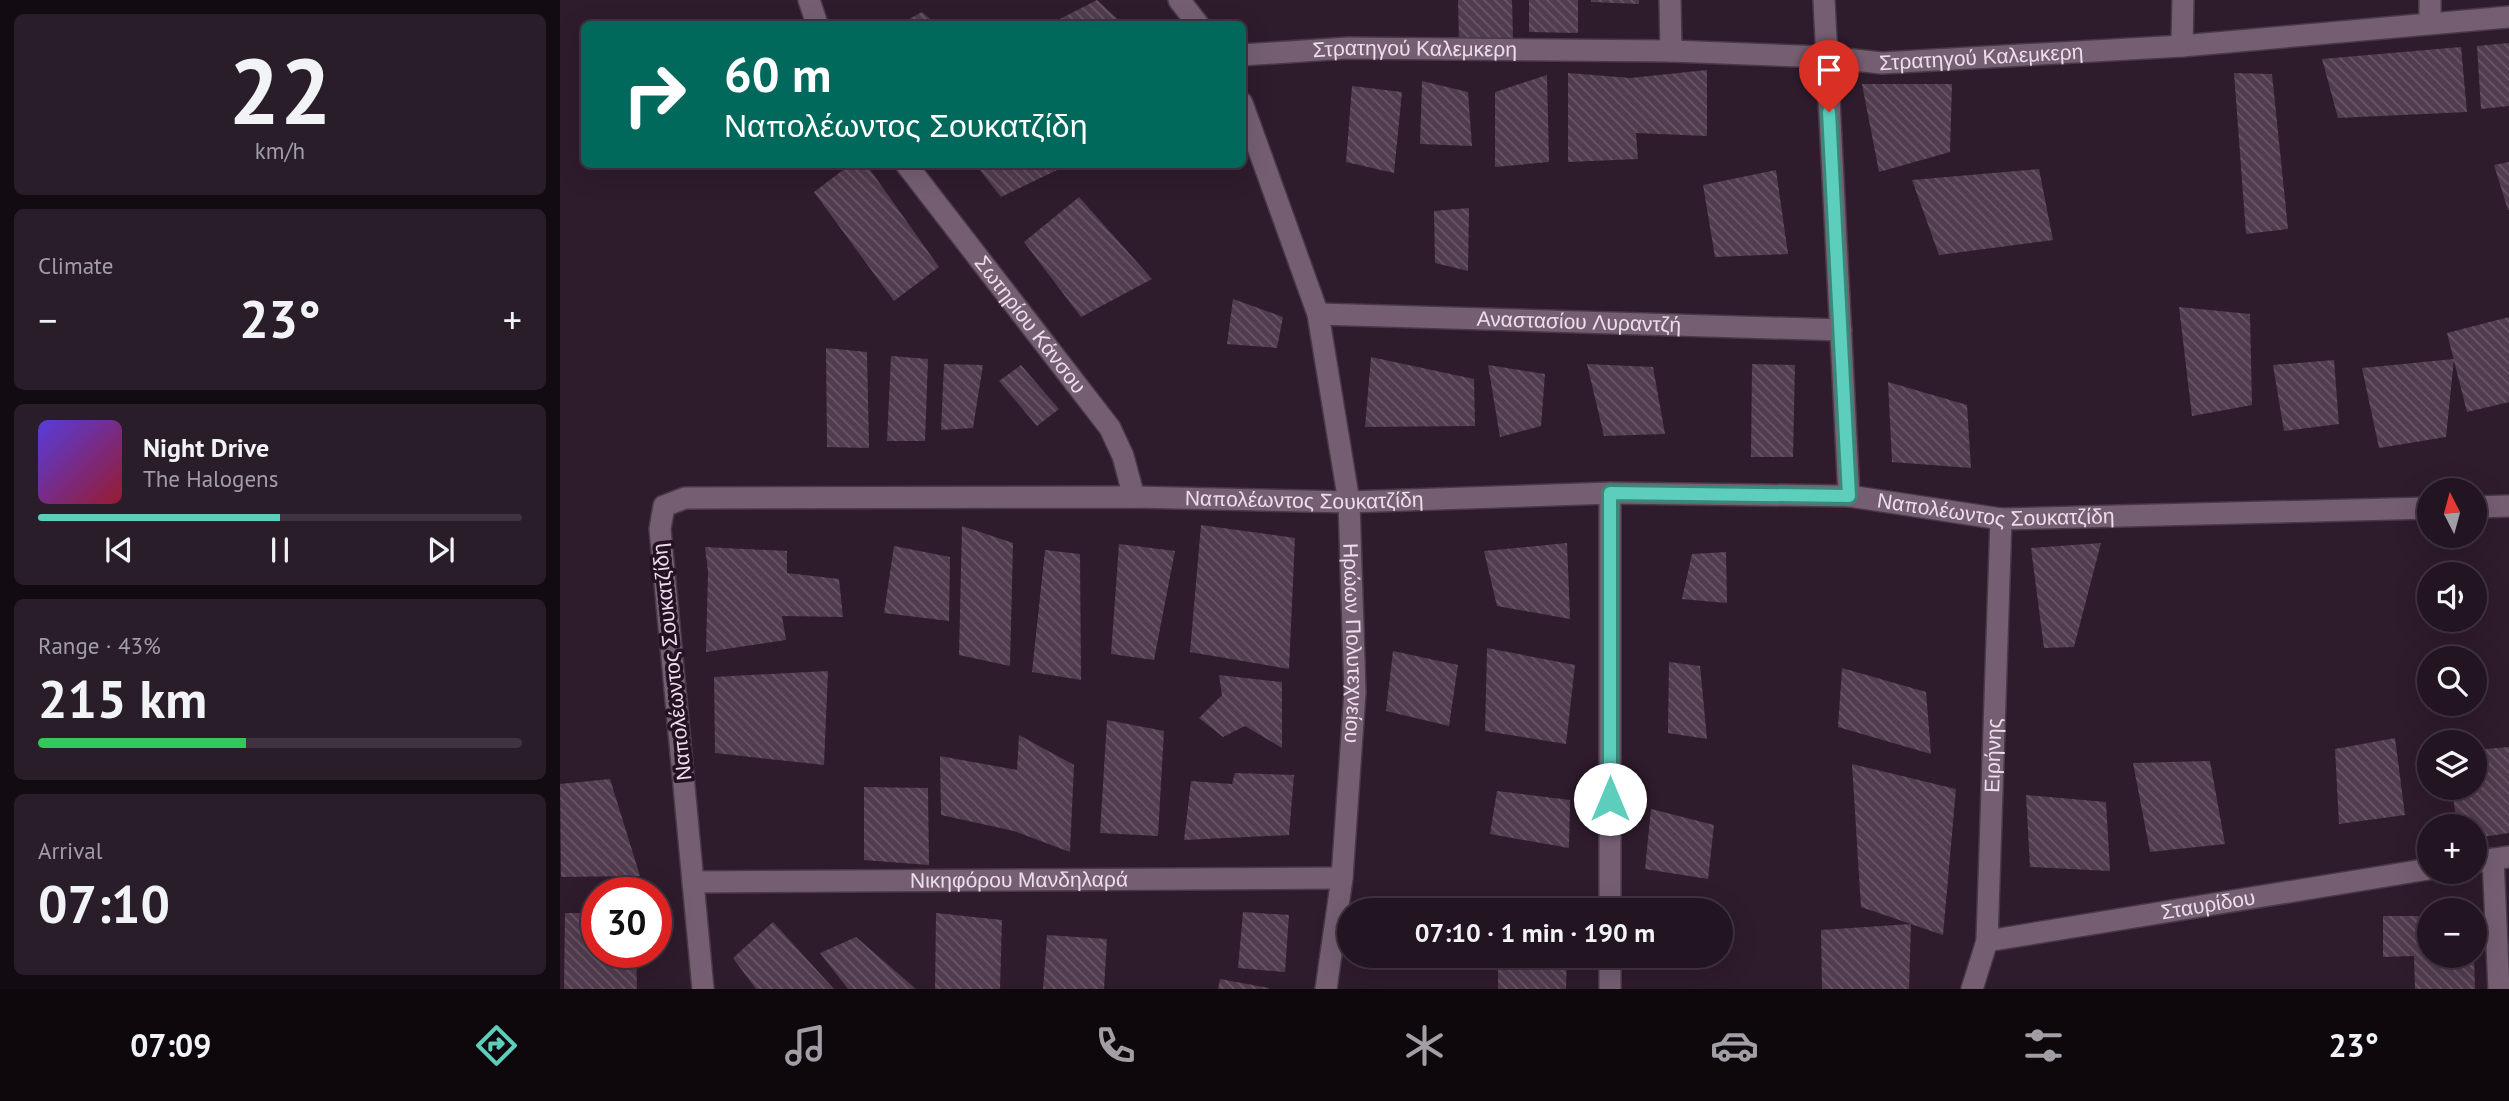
<!DOCTYPE html>
<html lang="en">
<head>
<meta charset="utf-8">
<style>
	:root { --surface:#221421; --page:#2a1d2a; --text:#f1f3f6; --muted:#a29ea5; --line:#3f333f; --accent:#5ccebb }
	body { margin:0; font-family:"PT Sans",sans-serif; background:var(--page); color:var(--text); height:100vh; display:flex; flex-direction:column; font-size:26px; white-space:nowrap }
	* { box-sizing:border-box; margin:0 }
	p { font-size:23px; color:var(--muted) }
	.icon { flex:none; width:38px; height:38px; fill:none; stroke:currentColor; stroke-width:2; stroke-linecap:round; stroke-linejoin:round }
	.map { position:relative; flex:1; overflow:hidden }
	.sheet { display:flex; flex-direction:column; gap:14px; padding:14px; background:#130b12; width:560px }
	.sheet>* { flex:none }
	.hud { position:absolute; left:21px; top:21px; width:665px; height:147px; border-radius:10px; box-shadow:0 7px 28px #0002,0 0 0 2px var(--line); background:#00695c; color:#fff; overflow:hidden }
	.needle { width:46px; rotate:354deg }
	.fabs { position:absolute; left:1857px; top:478px; display:grid; gap:14px }
	.fabs a { display:grid; place-items:center; width:70px; height:70px; border-radius:50%; background:var(--surface); box-shadow:0 7px 28px #0002,0 0 0 2px var(--line); font-size:35px }
	.speed { position:absolute; left:21px; top:877px; display:flex; gap:14px; font-size:35px; font-weight:700; text-align:center }
	.speed>* { display:grid; place-content:center; width:91px; height:91px; border-radius:50%; background:var(--surface); box-shadow:0 7px 28px #0002,0 0 0 2px var(--line); line-height:1 }
	.speed .limit { border:10px solid #d22; background:#fff; color:#111 }
	.pin { position:absolute; display:grid; place-items:center; width:60px; height:60px; color:#fff; margin:-72px -30px; border-radius:50% 50% 50% 0; rotate:-45deg; box-shadow:0 0 7px #0007 }
	.pin .icon { rotate:45deg }
	.me { position:absolute; width:77px; margin:-38px; rotate:0deg; stroke-linejoin:round; filter:drop-shadow(0 0 5px #0008) }
	.turn { display:flex; align-items:center; gap:24px; height:147px; padding:0 28px; font-size:32px }
	.turn .icon { width:91px; height:91px; stroke-width:2.5 }
	.turn b { display:block; font-size:49px; line-height:60px }
	.big { font-size:52px; font-weight:700; line-height:1.1 }
	.sheet .widget { flex:1; display:flex; flex-direction:column; justify-content:center; gap:10px; min-width:0; padding:0 24px; border-radius:10px; background:var(--page) }
	.sheet .dial { align-items:center; gap:0 }
	.dial b { font-size:91px; line-height:1 }
	.song { display:flex; align-items:center; gap:21px }
	.cover { width:84px; height:84px; border-radius:10px; background:linear-gradient(135deg,hsl(250 70% 55%),hsl(350 70% 35%)) }
	.played { height:7px; border-radius:4px; background:linear-gradient(90deg,var(--accent) 50%,var(--line) 50%) }
	.keys { display:flex; justify-content:space-around; direction:ltr }
	.heat { display:flex; justify-content:space-between; align-items:center; font-size:38px; direction:ltr }
	.charge { height:10px; border-radius:5px; background:linear-gradient(90deg,#34c759 43%,var(--line) 0) }
	.trip { position:absolute; left:777px; top:898px; width:396px; height:70px; border-radius:35px; background:var(--surface); box-shadow:0 7px 28px #0002,0 0 0 2px var(--line); font-weight:700; line-height:70px; text-align:center }
	.tab-bar { display:flex; height:112px; justify-content:space-around; align-items:center; background:#0e080d; color:var(--muted) }
	.tab-bar .icon { width:49px; height:49px }
	.tab-bar .active { color:var(--accent) }
	.tab-bar b { font-size:32px; color:var(--text) }
	main { display:flex; flex:1; min-height:0 }
	.map>svg:first-child { display:block }
	.building { fill:url(#building-back-hatch) }
	.lines { fill:none; stroke-linecap:round; stroke-linejoin:round }
	.minor-casing { stroke:#483947; stroke-width:24 }
	.minor { stroke:#755e72; stroke-width:21 }
	.route-casing { stroke:#3c867a; stroke-width:18 }
	.route { stroke:#5ccebb; stroke-width:12 }
	.labels { text-anchor:middle; stroke-width:7; stroke-linejoin:round; paint-order:stroke }
	.street-label { font-size:21px; fill:#ebdee9; stroke:#241122 }
</style>
</head>
<body>
<main>
<section class="sheet">
<div class="widget dial"><b>22</b><p>km/h</p></div>
<div class="widget"><p>Climate</p>
<div class="heat"><a>−</a><b class="big">23°</b><a>+</a></div>
</div>
<div class="widget">
<div class="song"><i class="cover"></i><div><b>Night Drive</b><p>The Halogens</p></div></div>
<div class="played"></div>
<div class="keys"><svg class="icon" aria-label="previous" viewBox="0 0 24 24"><path d="M18 5L8 12l10 7zM5 5v14"/></svg><svg class="icon" aria-label="pause" viewBox="0 0 24 24"><path d="M8 5v14M16 5v14"/></svg><svg class="icon" aria-label="next" viewBox="0 0 24 24"><path d="M6 5l10 7-10 7zM19 5v14"/></svg></div>
</div>
<div class="widget"><p>Range · 43%</p><b class="big">215 km</b><div class="charge"></div></div>
<div class="widget"><p>Arrival</p><b class="big">07:10</b></div>
</section>
<div class="map">
<svg width="1949" height="989" viewBox="0 0 1949 989">
	<defs>
		<pattern id="building-back-hatch" width="6" height="6" patternUnits="userSpaceOnUse" patternTransform="scale(1.75)"><rect width="6" height="6" fill="#513b4e"/><path d="M-1 5l2 2M0 0l6 6M5-1l2 2" fill="none" stroke="#6a5768"/></pattern>
	</defs>
	<rect width="100%" height="100%" fill="#2e1b2c"/>
	<path class="building" d="M537 0 563 24H490Z
		M898 0H952L953 40 899 41Z
		M969 0H1018V33L969 32Z
		M1031 0H1079V4L1031 2Z
		M362 12 376 24H340Z
		M1949 43V106L1921 109 1917 46Z
		M1901 47 1907 112 1778 118 1762 59Z
		M1147 70V136L1076 133 1078 159 1008 162V73L1070 78Z
		M1674 73 1712 74 1728 229 1686 234Z
		M987 75 989 162 935 167V92Z
		M862 81 908 92 912 146 860 144Z
		M1302 84H1392L1390 152 1319 172Z
		M792 86 842 92 834 173 786 162Z
		M1949 162V210H1948L1934 165Z
		M291 164H306L379 267 334 301 254 192Z
		M415 164H492L497 170 441 197Z
		M1479 169 1493 240 1379 255 1352 180Z
		M1216 170 1228 254 1155 257 1143 185Z
		M519 197 592 279 521 317 464 242Z
		M909 208 908 271 875 263 874 211Z
		M673 299 723 317 717 348 667 344Z
		M1619 307 1690 314 1692 405 1632 416Z
		M1949 317V402L1907 412 1887 333Z
		M266 348 307 352 309 448 267 447Z
		M331 356 368 359 365 441H327Z
		M811 357 914 379 915 426 805 427Z
		M1894 359 1886 437 1819 448 1802 368Z
		M1774 360 1779 424 1724 431 1713 365Z
		M384 364 423 365 413 428 381 430Z
		M1027 364 1093 367 1105 434 1044 436Z
		M1192 364 1235 365 1233 457H1191Z
		M461 365 499 409 477 426 439 381Z
		M928 365 985 374 981 426 940 437Z
		M1328 382 1407 405 1411 468 1332 462Z
		M641 525 735 538 729 669 630 652Z
		M402 526 453 543 450 666 399 655Z
		M1007 543 1010 619 937 606 924 551Z
		M1541 543 1514 647 1484 648 1471 548Z
		M559 544 615 551 594 660 551 654Z
		M334 546 390 557 389 621 324 613Z
		M145 547 227 551V573L279 579 283 617 222 616 226 640 146 652 148 572Z
		M485 550 520 554 521 680 472 672Z
		M1166 552 1167 603 1122 599 1132 554Z
		M927 648 1015 665 1006 744 925 731Z
		M833 651 898 665 889 726 826 711Z
		M1109 662 1140 666 1147 739 1108 733Z
		M1282 668 1366 692 1371 754 1278 727Z
		M268 671 264 765 155 753 154 677Z
		M659 675 722 682V748L685 726 663 737 639 718 662 695Z
		M547 720 604 731 598 836 540 833Z
		M459 735 514 765 510 852 454 831 381 815 380 756 457 770Z
		M1835 738 1845 815 1779 824 1775 749Z
		M1949 747V833L1914 838V826H1897L1892 788H1914V750Z
		M1650 761 1665 844 1590 852 1573 763Z
		M1292 764 1396 789 1383 935 1301 907Z
		M675 773 734 775 729 835 624 840 631 781 672 784Z
		M50 779 80 876 1 877 0 784Z
		M304 787 368 788 369 865 304 860Z
		M937 791 1010 800 1009 848 930 834Z
		M1466 795 1546 802 1550 871 1470 867Z
		M1091 809 1154 825 1148 879 1085 869Z
		M683 912 729 915 725 972 678 968Z
		M5 913H37V952H76L77 989H4Z
		M376 913 442 920 440 989H375Z
		M1823 916H1869V956H1914L1915 989H1855L1854 956 1823 957Z
		M213 922 274 989H196L173 958Z
		M1351 924 1349 989H1262L1261 930Z
		M487 935 547 939 544 989H483Z
		M296 937 356 989H288L260 953Z
		M938 956H1007L1006 989H938Z
		M660 979 709 988V989H658Z"/>
	<g class="lines">
		<g class="minor-casing">
			<g id="minor">
				<path d="M249 0 257 24"/>
				<path d="M619 0 638 24"/>
				<path d="M1110 0 1111 51"/>
				<path d="M1264 0 1289 496"/>
				<path d="M1870 23V0"/>
				<path d="M1622 46 1623 0"/>
				<path id="s1" d="M682 55 788 48 1111 51 1266 57 1322 63 1622 46 1949 17"/>
				<path id="s2" d="M682 103 758 314 789 502 795 692 782 878 766 989"/>
				<path id="s3" d="M346 164 550 428 563 456 574 497"/>
				<path id="s4" d="M758 314 1281 330"/>
				<path d="M1914 507 1949 506"/>
				<path d="M1933 859 1939 989"/>
				<path d="M1914 862 1949 857"/>
				<path id="s5" d="M133 882 782 878"/>
				<path d="M1050 910V493"/>
				<path id="s6" d="M1427 941 1869 869"/>
				<path id="s7" d="M143 989 100 529 104 506 125 498 574 497 789 502 1050 493 1289 496 1441 519 1869 508"/>
				<path d="M1050 989V956"/>
				<path id="s8" d="M1412 989 1427 941 1441 519"/>
			</g>
		</g>
		<use href="#minor" class="minor"/>
	</g>
	<g class="lines">
		<g class="route-casing">
			<path id="route" d="M1050 799V493L1289 496 1269 112"/>
		</g>
		<use href="#route" class="route"/>
	</g>
	<g class="labels">
		<g class="street-label">
			<text dy="7" stroke="none"><textPath href="#s1" startOffset="173">Στρατηγού Καλεμκερη</textPath></text>
			<text dy="7" stroke="none"><textPath href="#s1" startOffset="740">Στρατηγού Καλεμκερη</textPath></text>
			<text dy="7" stroke="none"><textPath href="#s4" startOffset="261">Αναστασίου Λυραντζή</textPath></text>
			<text dy="7" stroke="none"><textPath href="#s3" startOffset="203">Σωτηρίου Κάνσου</textPath></text>
			<text dy="7" stroke="none"><textPath href="#s7" startOffset="1127">Ναπολέωντος Σουκατζίδη</textPath></text>
			<text dy="7" stroke="none"><textPath href="#s7" startOffset="1820">Ναπολέωντος Σουκατζίδη</textPath></text>
			<text dy="7" stroke="none"><textPath href="#s2" startOffset="556">Ηρώων Πολυτεχνείου</textPath></text>
			<text transform="translate(112 662) rotate(-96)" y="7">Ναπολέωντος Σουκατζίδη</text>
			<text dy="7" stroke="none"><textPath href="#s8" startOffset="236">Ειρήνης</textPath></text>
			<text dy="7" stroke="none"><textPath href="#s5" startOffset="326">Νικηφόρου Μανδηλαρά</textPath></text>
			<text dy="7" stroke="none"><textPath href="#s6" startOffset="224">Σταυρίδου</textPath></text>
		</g>
	</g>
</svg>
<div class="fabs">
<a><svg class="needle" viewBox="-14 -14 28 28"><path d="M0-13l5 13h-10z" fill="#e53935"/><path d="M0 13l5-13h-10z" fill="#a29ea5"/></svg></a>
<a><svg class="icon" aria-label="sound" viewBox="0 0 24 24"><path d="M4 9h4l5-4v14l-5-4H4zM17 9q2 3 0 6"/></svg></a>
<a><svg class="icon" aria-label="search" viewBox="0 0 24 24"><circle cx="10" cy="10" r="6"/><path d="M15 15l6 6"/></svg></a>
<a><svg class="icon" aria-label="layers" viewBox="0 0 24 24"><path d="M12 4l9 5-9 5-9-5zM3 14l9 5 9-5"/></svg></a>
<a>+</a>
<a>−</a>
</div>
<div class="speed"><div class="limit">30</div></div>
<div class="pin" style="left:1269px;top:112px;background:#d93025"><svg class="icon" aria-label="arrive" viewBox="0 0 24 24"><path d="M6 21V4h12l-3 4 3 4H6"/></svg></div>
<svg class="me" style="left:1050px;top:799px" viewBox="-20 -20 40 40"><circle r="19" fill="#fff"/><path d="M0-13L10 11 0 6-10 11z" fill="#5ccebb"/></svg>
<div class="trip">07:10 · 1 min · 190 m</div>
<div class="hud">
<div class="turn"><svg class="icon" aria-label="right" viewBox="0 0 24 24"><path d="M7 20v-9h11M14 6l5 5-5 5"/></svg><div><b>60 m</b>Ναπολέωντος Σουκατζίδη</div></div>
</div>
</div>
</main>
<nav class="tab-bar">
<b>07:09</b>
<svg class="icon active" aria-label="directions" viewBox="0 0 24 24"><path d="M12 3l9 9-9 9-9-9zM9 14v-3h6M13 9l2 2-2 2"/></svg>
<svg class="icon" aria-label="music" viewBox="0 0 24 24"><path d="M9 18V5l10-2v13"/><circle cx="6" cy="18" r="3"/><circle cx="16" cy="16" r="3"/></svg>
<svg class="icon" aria-label="phone" viewBox="0 0 24 24"><path d="M5 4h4l2 5-3 2q2 4 5 5l2-3 5 2v4C11 20 4 13 5 4z"/></svg>
<svg class="icon" aria-label="climate" viewBox="0 0 24 24"><path d="M12 3v18M4 7l16 10M4 17L20 7"/></svg>
<svg class="icon" aria-label="car" viewBox="0 0 24 24"><path d="M5 17H2v-5l4-1 3-4h7l3 4 3 1v5h-3M9 17h6M6 11h13"/><circle cx="7" cy="17" r="2"/><circle cx="17" cy="17" r="2"/></svg>
<svg class="icon" aria-label="filters" viewBox="0 0 24 24"><path d="M4 7h16M4 17h16"/><circle cx="9" cy="7" r="2"/><circle cx="15" cy="17" r="2"/></svg>
<b>23°</b>
</nav>
</body>
</html>
